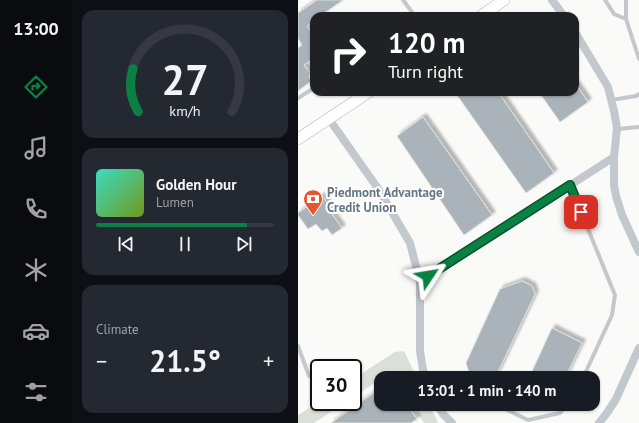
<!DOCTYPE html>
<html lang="en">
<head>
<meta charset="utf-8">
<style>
	:root { --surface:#171b24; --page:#242831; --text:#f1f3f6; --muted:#9ea1a6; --line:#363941; --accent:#0b8043 }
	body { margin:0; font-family:"PT Sans",sans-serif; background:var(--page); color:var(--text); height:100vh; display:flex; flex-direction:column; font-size:15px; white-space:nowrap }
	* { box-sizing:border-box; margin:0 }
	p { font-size:13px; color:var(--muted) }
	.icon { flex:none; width:22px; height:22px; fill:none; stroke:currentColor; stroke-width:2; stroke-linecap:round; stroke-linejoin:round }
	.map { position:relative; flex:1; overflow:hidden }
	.panel { display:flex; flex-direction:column; gap:10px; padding:10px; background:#0d0f14; width:226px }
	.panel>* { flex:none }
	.hud { position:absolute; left:12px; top:12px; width:269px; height:84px; border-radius:12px; box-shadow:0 1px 3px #0004; background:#202124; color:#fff; overflow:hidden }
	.speed { position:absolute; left:12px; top:359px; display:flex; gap:8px; font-size:20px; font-weight:700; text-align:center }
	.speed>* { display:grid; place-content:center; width:52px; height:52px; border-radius:50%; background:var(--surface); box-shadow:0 1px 3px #0004; line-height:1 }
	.speed .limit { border:2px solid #111; border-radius:6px; background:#fff; color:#111 }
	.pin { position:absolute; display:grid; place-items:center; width:34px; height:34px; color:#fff; margin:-17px; border-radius:8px; box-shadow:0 2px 6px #0006 }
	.me { position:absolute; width:44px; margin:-22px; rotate:57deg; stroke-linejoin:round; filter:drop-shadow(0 0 3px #0008) }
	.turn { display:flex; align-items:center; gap:14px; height:84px; padding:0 12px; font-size:18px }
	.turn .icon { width:52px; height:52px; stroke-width:2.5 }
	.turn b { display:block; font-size:28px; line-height:34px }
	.big { font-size:30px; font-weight:700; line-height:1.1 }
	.panel .card { flex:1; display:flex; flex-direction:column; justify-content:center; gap:6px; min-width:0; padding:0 14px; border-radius:12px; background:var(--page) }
	.panel .dial { align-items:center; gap:0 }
	.dial svg { height:104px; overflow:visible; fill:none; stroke:var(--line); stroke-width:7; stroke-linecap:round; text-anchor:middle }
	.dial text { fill:var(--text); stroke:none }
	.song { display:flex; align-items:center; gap:12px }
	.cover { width:48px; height:48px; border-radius:6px; background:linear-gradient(135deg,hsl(170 70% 55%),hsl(80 70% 35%)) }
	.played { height:4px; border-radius:2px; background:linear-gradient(90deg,var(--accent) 85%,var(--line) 85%) }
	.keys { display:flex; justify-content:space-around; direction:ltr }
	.heat { display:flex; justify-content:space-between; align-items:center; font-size:22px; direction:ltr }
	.trip { position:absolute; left:76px; top:371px; width:226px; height:40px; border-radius:12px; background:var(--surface); box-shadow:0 1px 3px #0004; font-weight:700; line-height:40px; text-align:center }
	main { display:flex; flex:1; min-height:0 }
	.menu { display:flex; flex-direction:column; width:72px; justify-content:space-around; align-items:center; background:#090b0e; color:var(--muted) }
	.menu .icon { width:28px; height:28px }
	.menu .on { color:var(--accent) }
	.menu b { font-size:18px; color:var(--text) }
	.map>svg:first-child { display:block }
	.green { fill:#dadfd7 }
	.building { fill:#aab3b9; stroke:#dcdcda; filter:url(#shadow) }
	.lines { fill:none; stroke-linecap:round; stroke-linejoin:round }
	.secondary-casing { stroke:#b3babf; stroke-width:12 }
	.lane { stroke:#c3c8cc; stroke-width:4 }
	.street { stroke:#c3c8cc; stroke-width:8 }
	.secondary { stroke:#fff; stroke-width:11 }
	.route-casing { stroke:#07532c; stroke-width:10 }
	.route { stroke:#0b8043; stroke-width:7 }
	.labels { text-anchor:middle; stroke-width:4; stroke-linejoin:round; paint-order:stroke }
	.poi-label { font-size:13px; font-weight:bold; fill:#657683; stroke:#fff; text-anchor:start }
</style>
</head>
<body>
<main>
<nav class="menu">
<b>13:00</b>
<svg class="icon on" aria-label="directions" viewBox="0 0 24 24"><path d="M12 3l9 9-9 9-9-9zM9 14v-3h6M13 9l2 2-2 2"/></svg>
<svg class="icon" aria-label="music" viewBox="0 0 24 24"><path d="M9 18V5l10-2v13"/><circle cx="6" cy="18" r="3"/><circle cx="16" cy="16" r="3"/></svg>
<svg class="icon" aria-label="phone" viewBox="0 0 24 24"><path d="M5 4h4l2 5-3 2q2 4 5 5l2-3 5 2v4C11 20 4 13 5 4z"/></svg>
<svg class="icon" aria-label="climate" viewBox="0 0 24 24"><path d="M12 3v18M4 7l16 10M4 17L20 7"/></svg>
<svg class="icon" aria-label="car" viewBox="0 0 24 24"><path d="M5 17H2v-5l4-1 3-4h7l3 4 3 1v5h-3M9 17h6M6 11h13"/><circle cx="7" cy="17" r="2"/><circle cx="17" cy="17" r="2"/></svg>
<svg class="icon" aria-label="filters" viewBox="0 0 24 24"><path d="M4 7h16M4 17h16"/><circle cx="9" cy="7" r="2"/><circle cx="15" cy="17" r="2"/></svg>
</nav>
<section class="panel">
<div class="card dial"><svg viewBox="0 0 100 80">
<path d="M14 69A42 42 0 1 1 86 69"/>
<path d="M14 69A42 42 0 0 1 10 36" stroke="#0b8043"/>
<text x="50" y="56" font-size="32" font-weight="700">27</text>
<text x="50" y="72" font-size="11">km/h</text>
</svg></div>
<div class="card">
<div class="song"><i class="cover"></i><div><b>Golden Hour</b><p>Lumen</p></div></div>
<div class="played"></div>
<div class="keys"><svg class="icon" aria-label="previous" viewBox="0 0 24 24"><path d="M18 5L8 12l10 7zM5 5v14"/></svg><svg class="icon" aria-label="pause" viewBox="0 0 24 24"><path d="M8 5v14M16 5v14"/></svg><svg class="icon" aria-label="next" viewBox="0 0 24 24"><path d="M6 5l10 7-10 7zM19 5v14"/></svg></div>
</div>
<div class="card"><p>Climate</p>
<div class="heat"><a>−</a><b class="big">21.5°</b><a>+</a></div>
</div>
</section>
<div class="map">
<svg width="341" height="423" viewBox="0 0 341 423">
	<defs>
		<filter id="shadow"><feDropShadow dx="3.5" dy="-3.5" stdDeviation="1" flood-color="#0004"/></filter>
	</defs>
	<rect width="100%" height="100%" fill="#fafaf8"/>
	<path class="green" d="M106 351 119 378H99L97 375 83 378V379L55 397V379L97 352Z
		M21 402H48L16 423H0V415Z
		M114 404H131L140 423H126Z"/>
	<path class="building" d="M19 0H45L22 16H16V21L9 26 16 36V58L6 65 12 73 11 75V78L13 79H16L0 91V48L4 45 0 38V13Z
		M277 83 290 102 262 122 241 92H277Z
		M164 92H200L256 173 228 193 159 95Z
		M125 117 194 215 166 235 99 136Z
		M24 196 35 211 33 213 44 228 34 235 29 228 24 231 18 224 10 229 0 215V213Z
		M224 281 234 286 237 294 197 378H173L168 363 202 289Z
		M254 328 284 343 267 378H231Z
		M83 388V404H108L119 419 113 423H33Z"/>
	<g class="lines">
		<g class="secondary-casing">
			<path id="secondary" d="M183 16 206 0
				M0 139 71 92"/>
		</g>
		<path class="lane" d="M105 0 117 16
			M307 0 316 14 328 19
			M328 0V19L341 59
			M14 76 16 75
			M0 98 16 88
			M313 100 338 96 341 94
			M319 129 341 127
			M272 185 317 295 314 315 285 378
			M0 346 11 376
			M201 406 230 420 262 413 270 404"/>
		<path class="street" d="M254 0 266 16
			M277 32 310 87 316 111 319 128 316 157V185L318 196 324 215 341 252
			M31 119 81 190 112 243 122 282V351L125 370 128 378
			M122 282 316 157
			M139 404 145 414 154 423
			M301 423 309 413 318 399 341 348"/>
		<use href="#secondary" class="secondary"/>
	</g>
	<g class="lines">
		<g class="route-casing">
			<path id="route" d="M130 276 272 185 283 212"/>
		</g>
		<use href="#route" class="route"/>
	</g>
	<defs>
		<g id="bank-pin" transform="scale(1)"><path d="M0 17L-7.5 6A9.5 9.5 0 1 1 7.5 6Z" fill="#e4572e" stroke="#fff"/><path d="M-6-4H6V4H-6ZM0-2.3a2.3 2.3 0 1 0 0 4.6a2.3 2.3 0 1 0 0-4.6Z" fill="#fff"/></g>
	</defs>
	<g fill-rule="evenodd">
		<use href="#bank-pin" x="15" y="199"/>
	</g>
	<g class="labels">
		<g class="poi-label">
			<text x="29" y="197">Piedmont Advantage<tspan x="29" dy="15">Credit Union</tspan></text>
		</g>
	</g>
</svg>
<div class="speed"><div class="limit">30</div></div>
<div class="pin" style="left:283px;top:212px;background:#d93025"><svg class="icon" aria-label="arrive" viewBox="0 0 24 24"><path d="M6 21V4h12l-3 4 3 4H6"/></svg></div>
<svg class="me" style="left:130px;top:276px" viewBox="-20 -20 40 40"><path d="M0-17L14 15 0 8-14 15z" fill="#0b8043" stroke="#fff" stroke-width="4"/></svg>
<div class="trip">13:01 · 1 min · 140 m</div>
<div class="hud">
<div class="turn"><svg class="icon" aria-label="right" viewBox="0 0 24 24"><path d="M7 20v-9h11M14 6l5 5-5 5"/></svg><div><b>120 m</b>Turn right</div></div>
</div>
</div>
</main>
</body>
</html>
